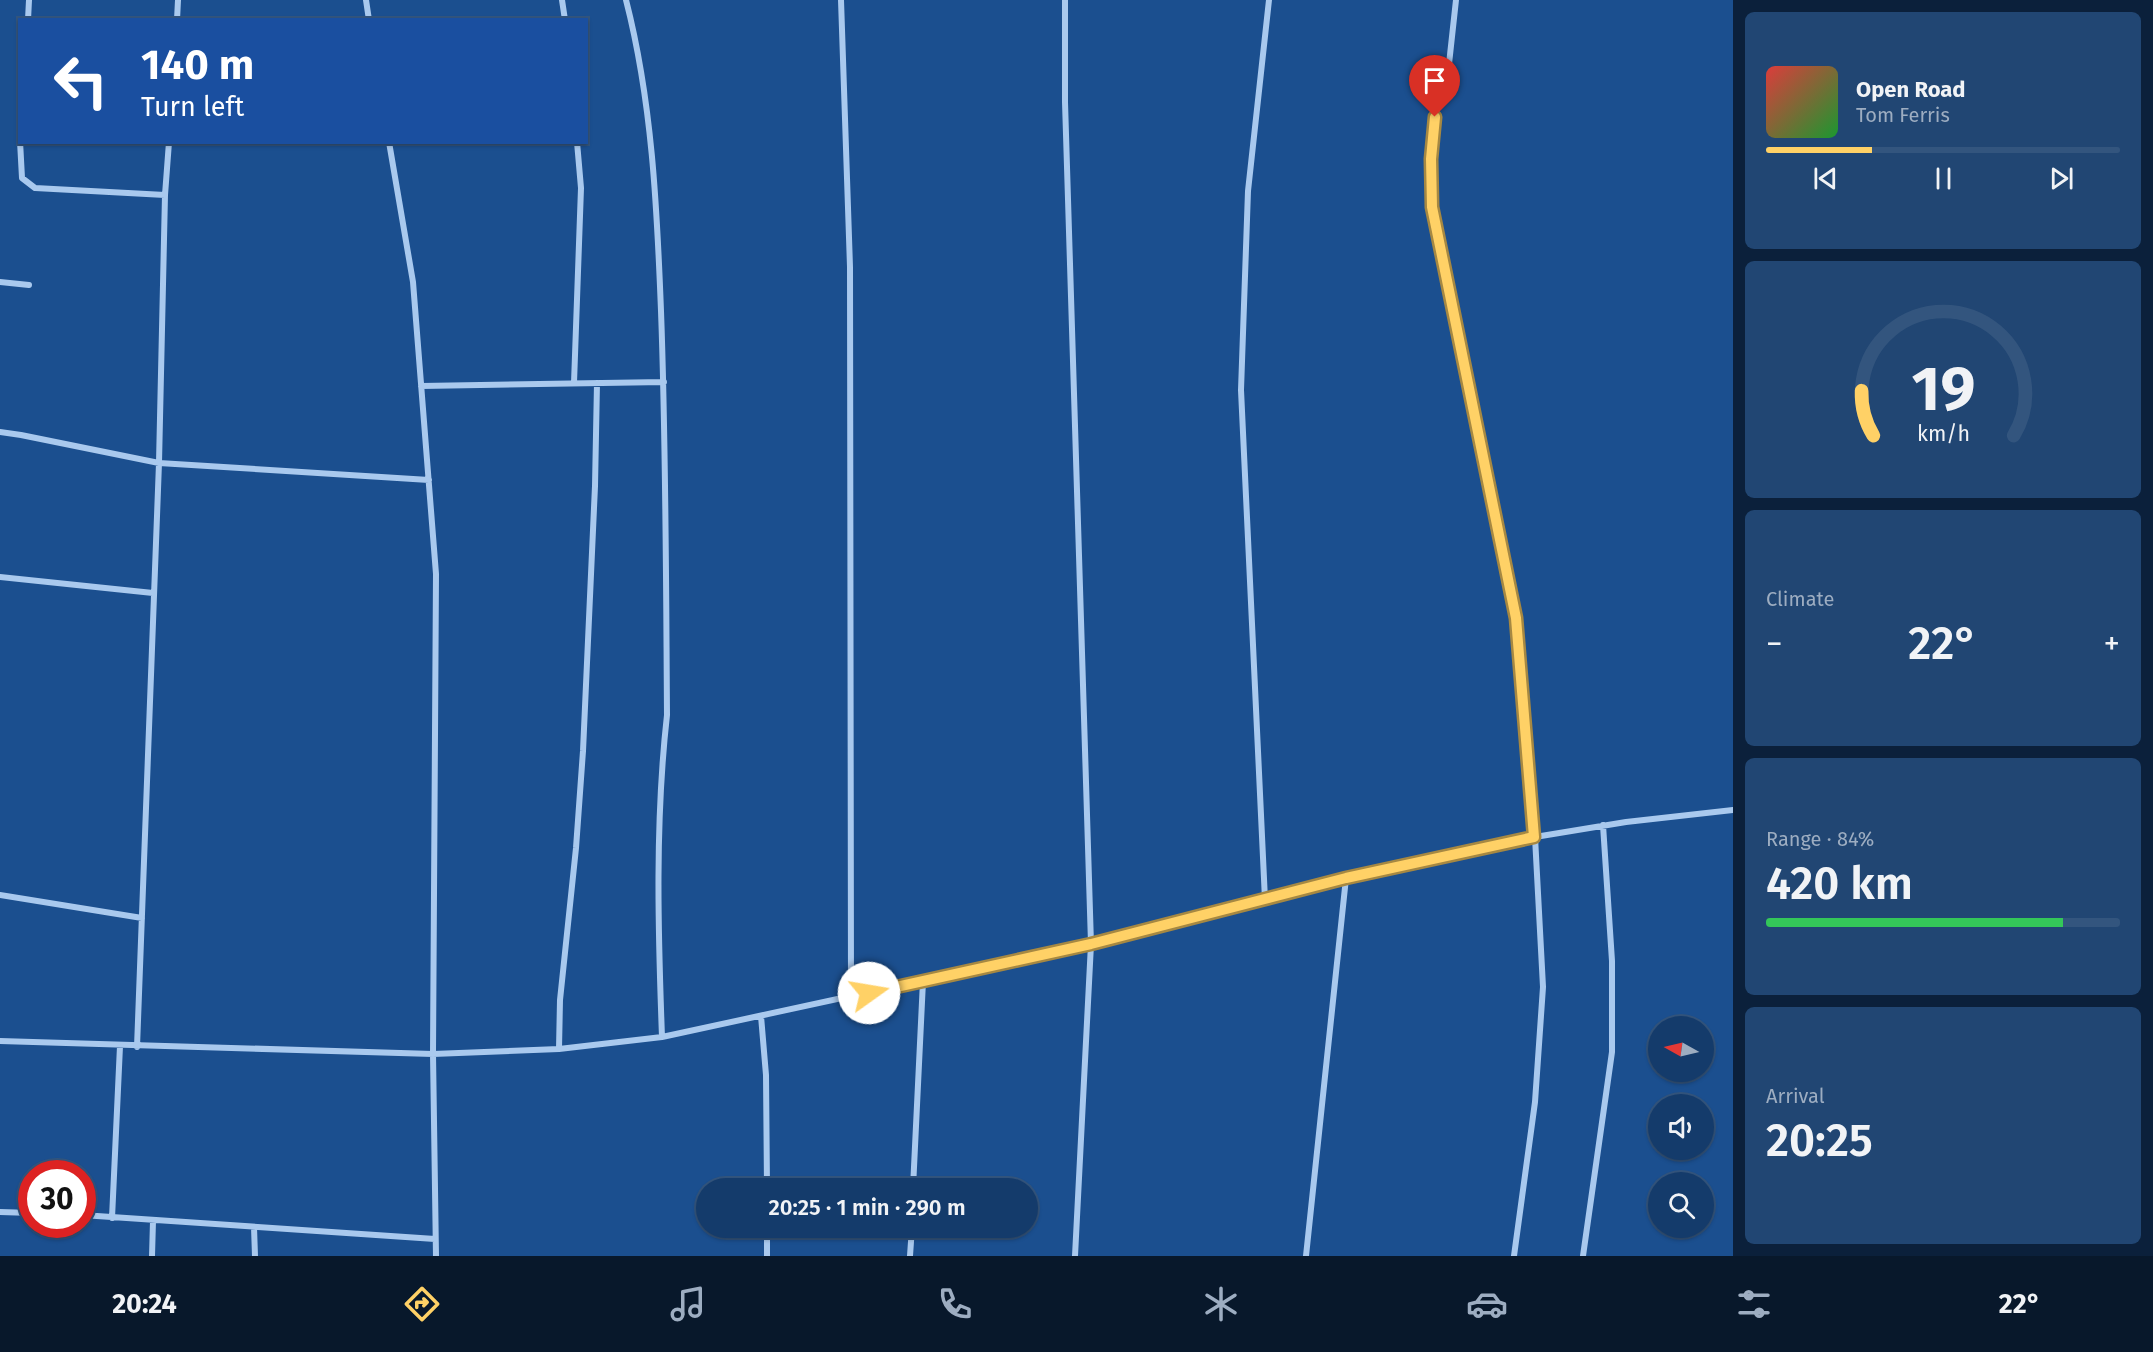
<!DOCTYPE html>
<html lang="en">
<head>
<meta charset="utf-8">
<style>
	:root { --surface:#143b6b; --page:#214673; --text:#f1f3f6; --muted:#9dadc1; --line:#33557e; --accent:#ffd166 }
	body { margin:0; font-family:"Fira Sans",sans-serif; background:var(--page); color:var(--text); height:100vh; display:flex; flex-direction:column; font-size:22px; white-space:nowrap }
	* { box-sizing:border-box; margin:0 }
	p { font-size:20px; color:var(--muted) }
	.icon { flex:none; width:33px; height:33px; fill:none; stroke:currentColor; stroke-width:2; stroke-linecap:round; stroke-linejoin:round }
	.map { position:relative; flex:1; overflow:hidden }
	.side { display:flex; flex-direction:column; gap:12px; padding:12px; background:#0b203b; width:420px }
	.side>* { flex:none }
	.hud { position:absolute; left:18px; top:18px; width:570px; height:126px; border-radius:0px; box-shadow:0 2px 4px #0004,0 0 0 2px var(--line); background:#1a4fa0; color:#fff; overflow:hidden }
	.needle { width:39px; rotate:278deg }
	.fabs { position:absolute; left:1648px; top:1016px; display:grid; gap:12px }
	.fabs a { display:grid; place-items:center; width:66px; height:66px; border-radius:50%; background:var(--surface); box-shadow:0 2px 4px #0004,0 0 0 2px var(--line); font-size:30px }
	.speed { position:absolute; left:18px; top:1160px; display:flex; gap:12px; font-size:30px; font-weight:700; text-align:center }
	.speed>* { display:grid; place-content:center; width:78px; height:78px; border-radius:50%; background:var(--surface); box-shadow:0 2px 4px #0004,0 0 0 2px var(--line); line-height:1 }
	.speed .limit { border:9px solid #d22; background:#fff; color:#111 }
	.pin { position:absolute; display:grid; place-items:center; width:51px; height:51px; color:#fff; margin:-62px -26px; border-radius:50% 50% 50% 0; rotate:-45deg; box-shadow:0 0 6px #0007 }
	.pin .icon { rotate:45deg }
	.me { position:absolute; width:66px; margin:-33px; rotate:77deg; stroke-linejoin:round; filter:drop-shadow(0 0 4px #0008) }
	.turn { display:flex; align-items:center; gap:21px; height:126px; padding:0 24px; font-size:27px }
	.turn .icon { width:78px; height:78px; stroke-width:2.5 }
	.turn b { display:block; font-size:42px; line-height:51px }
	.big { font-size:45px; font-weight:600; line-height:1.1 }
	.side .tile { flex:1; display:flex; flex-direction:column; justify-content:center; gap:9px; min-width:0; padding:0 21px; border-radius:9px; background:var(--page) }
	.side .dial { align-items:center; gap:0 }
	.dial svg { height:156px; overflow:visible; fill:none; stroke:var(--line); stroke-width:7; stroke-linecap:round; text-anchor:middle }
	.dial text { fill:var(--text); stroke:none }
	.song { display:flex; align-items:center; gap:18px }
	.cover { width:72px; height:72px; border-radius:9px; background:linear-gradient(135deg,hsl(0 70% 55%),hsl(130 70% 35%)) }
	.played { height:6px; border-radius:3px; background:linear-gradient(90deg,var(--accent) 30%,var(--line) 30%) }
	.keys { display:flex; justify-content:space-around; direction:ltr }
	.heat { display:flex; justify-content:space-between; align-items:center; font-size:33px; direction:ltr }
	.charge { height:9px; border-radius:4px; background:linear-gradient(90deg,#34c759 84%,var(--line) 0) }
	.trip { position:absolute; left:696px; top:1178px; width:342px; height:60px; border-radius:30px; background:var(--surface); box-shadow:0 2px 4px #0004,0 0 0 2px var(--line); font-weight:600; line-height:60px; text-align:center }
	.dock { display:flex; height:96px; justify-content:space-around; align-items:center; background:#08182b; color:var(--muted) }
	.dock .icon { width:42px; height:42px }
	.dock .selected { color:var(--accent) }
	.dock b { font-size:27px; color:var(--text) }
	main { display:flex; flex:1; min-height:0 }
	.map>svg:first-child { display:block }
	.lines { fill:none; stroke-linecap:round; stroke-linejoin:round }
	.minor { stroke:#a9c9ee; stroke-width:6 }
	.route-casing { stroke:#a68842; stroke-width:15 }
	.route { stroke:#ffd166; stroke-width:10 }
</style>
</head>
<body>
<main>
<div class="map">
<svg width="1733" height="1256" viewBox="0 0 1733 1256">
	<rect width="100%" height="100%" fill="#1b4f8f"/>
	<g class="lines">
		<path class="minor" d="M366 0 369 20
			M562 0 565 20
			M626 0C652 101 657 207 661 311 666 445 666 580 667 715 655 822 658 930 662 1037
			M841 0 850 267 851 996
			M1065 0V102L1091 944 1075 1256
			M1456 0 1449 64 1435 116 1431 159 1432 207 1516 618 1535 837 1543 987 1535 1102 1514 1256
			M28 20 29 0
			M177 20 178 0
			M20 141 22 178 35 188 165 195
			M389 142 413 282 436 574 433 1054 436 1256
			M0 282 29 285
			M574 383 581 188 577 142
			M421 386 664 382
			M0 432 21 435 159 463 429 480
			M0 577 153 593
			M0 895 142 918
			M1265 900 1241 390 1248 191 1269 0
			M761 1016 766 1075 767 1188
			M0 1041 433 1054 559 1049 662 1037 1091 944 1346 878 1535 837 1626 822 1733 810
			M137 1047 159 463 165 195 169 142
			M559 1049 560 1000 576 848 583 751 595 486 597 383
			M913 1188 923 981
			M0 1212 32 1213
			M82 1215 435 1239
			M112 1218 120 1046
			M254 1227 255 1256
			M152 1256 153 1221
			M767 1256V1227
			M910 1256 912 1227
			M1306 1256 1346 878
			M1583 1256 1612 1052V961L1603 825"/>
	</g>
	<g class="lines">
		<g class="route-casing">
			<path id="route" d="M869 993 1091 944 1346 878 1534 837 1516 618 1432 207 1431 159 1435 117"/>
		</g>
		<use href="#route" class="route"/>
	</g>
</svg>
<div class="fabs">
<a><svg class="needle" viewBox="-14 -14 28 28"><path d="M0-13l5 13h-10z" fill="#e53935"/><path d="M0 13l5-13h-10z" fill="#9dadc1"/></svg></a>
<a><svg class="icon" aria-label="sound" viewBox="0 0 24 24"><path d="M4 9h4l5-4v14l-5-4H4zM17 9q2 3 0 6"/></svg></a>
<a><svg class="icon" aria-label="search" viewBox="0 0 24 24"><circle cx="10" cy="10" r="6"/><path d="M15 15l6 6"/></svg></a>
</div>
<div class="speed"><div class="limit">30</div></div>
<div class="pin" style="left:1435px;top:117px;background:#d93025"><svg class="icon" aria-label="arrive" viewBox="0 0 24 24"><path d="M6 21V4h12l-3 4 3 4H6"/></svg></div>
<svg class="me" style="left:869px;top:993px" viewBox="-20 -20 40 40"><circle r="19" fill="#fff"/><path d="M0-13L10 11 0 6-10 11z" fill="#ffd166"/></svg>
<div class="trip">20:25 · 1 min · 290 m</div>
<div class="hud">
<div class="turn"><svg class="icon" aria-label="left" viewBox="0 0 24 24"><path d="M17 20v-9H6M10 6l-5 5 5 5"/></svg><div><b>140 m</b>Turn left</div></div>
</div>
</div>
<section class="side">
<div class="tile">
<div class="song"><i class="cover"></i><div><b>Open Road</b><p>Tom Ferris</p></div></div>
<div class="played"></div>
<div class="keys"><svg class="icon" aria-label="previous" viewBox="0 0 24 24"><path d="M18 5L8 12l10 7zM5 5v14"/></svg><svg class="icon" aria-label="pause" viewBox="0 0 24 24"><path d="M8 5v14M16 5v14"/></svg><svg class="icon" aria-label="next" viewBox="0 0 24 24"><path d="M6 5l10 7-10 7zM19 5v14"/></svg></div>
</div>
<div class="tile dial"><svg viewBox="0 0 100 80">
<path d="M14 69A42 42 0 1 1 86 69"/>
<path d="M14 69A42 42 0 0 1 8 46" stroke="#ffd166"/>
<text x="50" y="56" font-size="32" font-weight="700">19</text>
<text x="50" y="72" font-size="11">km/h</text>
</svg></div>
<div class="tile"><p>Climate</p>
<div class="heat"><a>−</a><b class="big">22°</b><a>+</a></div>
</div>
<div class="tile"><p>Range · 84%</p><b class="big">420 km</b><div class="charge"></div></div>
<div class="tile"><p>Arrival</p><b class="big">20:25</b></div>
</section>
</main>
<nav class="dock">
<b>20:24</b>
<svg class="icon selected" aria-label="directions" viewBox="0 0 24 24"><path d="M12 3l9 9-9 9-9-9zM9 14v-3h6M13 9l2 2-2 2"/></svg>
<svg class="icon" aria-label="music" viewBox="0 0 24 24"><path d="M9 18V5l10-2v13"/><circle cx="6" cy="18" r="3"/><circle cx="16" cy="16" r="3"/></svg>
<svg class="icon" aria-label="phone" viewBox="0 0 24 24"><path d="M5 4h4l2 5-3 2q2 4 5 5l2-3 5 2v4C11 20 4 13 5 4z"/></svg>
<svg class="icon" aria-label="climate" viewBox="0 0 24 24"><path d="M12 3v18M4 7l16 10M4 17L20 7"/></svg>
<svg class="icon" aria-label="car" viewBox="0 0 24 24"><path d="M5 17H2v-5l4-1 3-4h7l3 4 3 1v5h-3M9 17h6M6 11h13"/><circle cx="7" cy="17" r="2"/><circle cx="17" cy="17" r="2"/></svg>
<svg class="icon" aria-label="filters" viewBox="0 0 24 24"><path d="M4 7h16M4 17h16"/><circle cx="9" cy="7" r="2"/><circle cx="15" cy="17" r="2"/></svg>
<b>22°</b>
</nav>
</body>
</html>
